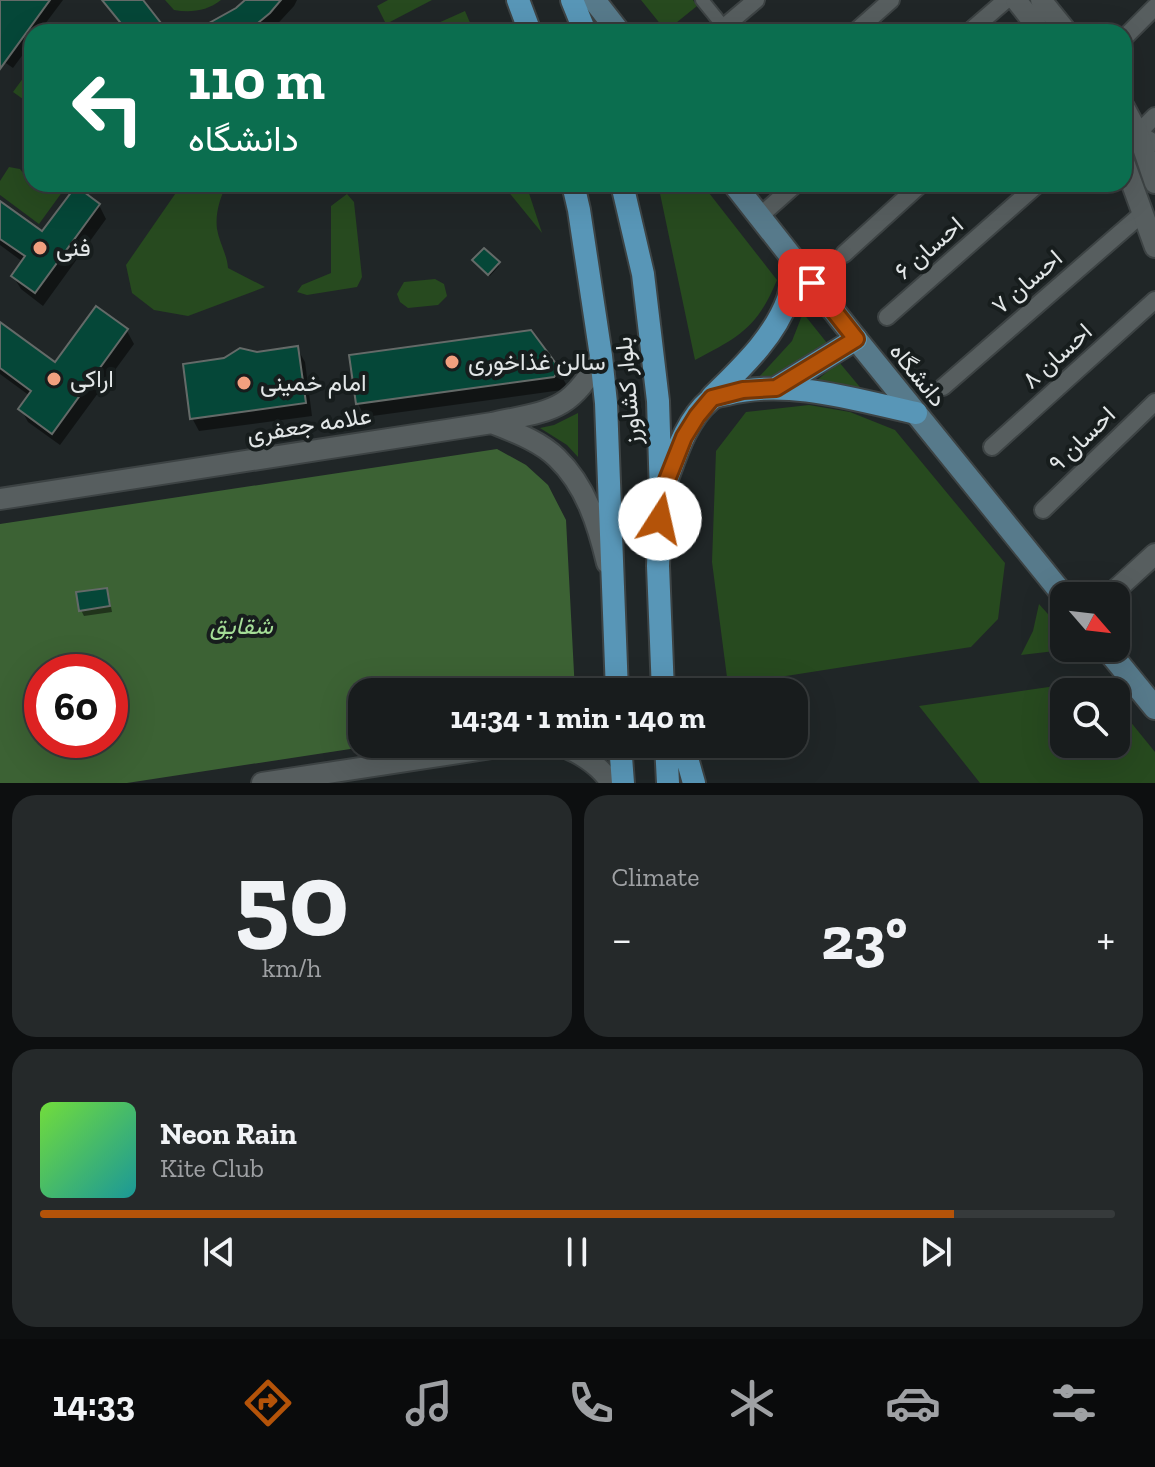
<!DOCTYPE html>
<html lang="en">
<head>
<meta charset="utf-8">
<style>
	:root { --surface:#181c1d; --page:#25292a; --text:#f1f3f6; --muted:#9fa1a4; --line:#363a3b; --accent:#b45309 }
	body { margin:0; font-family:"Zilla Slab",Vazirmatn,serif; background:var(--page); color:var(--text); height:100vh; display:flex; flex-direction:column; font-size:30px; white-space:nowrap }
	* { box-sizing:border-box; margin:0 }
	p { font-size:26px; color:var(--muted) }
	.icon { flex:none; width:44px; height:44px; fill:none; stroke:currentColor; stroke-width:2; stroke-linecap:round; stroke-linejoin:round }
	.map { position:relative; height:783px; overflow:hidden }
	.sheet { display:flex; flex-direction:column; gap:12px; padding:12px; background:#0d0f10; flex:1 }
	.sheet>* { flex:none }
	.top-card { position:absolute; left:24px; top:24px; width:1108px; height:168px; border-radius:24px; box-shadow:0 8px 32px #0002,0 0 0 2px var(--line); background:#0b6e4f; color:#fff; overflow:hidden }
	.needle { width:52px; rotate:118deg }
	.fabs { position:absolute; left:1050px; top:582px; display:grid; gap:16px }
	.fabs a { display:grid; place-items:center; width:80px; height:80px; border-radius:16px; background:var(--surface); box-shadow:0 8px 32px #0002,0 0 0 2px var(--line); font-size:40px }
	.speed { position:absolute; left:24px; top:654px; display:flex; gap:16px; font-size:40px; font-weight:700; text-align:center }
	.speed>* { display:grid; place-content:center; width:104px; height:104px; border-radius:50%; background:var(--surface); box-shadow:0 8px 32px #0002,0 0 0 2px var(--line); line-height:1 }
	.speed .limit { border:12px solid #d22; background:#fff; color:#111 }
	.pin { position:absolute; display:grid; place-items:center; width:68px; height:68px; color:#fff; margin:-34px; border-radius:16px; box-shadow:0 4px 12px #0006 }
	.me { position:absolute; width:88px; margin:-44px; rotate:10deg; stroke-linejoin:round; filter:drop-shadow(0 0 6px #0008) }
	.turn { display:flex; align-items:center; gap:28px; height:168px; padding:0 32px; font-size:36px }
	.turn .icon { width:104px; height:104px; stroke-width:2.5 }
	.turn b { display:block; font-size:56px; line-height:68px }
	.big { font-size:60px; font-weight:800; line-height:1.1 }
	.sheet .card { flex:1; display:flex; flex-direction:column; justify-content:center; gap:12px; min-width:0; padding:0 28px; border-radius:24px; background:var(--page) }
	.sheet .dial { align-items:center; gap:0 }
	.dial b { font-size:104px; line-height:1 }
	.song { display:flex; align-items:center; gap:24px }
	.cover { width:96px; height:96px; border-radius:12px; background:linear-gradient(135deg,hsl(100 70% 55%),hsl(180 70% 35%)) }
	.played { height:8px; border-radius:4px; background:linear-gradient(90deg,var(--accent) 85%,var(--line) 85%) }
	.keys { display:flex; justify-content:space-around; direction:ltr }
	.heat { display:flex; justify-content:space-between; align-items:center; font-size:44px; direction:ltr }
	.sheet .tiles { flex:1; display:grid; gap:12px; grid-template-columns:1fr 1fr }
	.card:last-child { grid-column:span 2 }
	.trip { position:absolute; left:348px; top:678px; width:460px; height:80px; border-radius:24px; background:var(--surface); box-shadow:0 8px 32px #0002,0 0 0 2px var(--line); font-weight:800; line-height:80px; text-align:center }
	.menu { display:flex; height:128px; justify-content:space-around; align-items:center; background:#0a0b0c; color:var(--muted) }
	.menu .icon { width:56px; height:56px }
	.menu .on { color:var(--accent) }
	.menu b { font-size:36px; color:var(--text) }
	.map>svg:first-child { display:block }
	.green { fill:#274a1f }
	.forest { fill:#3c6234; fill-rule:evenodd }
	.shadow { fill:#0007 }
	.building { fill:#054738; stroke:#646a68; stroke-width:2 }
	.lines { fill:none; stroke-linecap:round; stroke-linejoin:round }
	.pedestrian-casing { stroke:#3d4344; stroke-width:16 }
	.minor-casing { stroke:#3d4344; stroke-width:20 }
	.tertiary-casing { stroke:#3d4344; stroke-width:24 }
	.secondary-casing { stroke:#3d4344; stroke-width:26 }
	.primary-casing { stroke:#3d4344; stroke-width:26 }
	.pedestrian { stroke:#575e5f; stroke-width:12 }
	.minor { stroke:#575e5f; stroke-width:16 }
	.tertiary { stroke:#575e5f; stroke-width:20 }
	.secondary { stroke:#577a8b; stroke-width:22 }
	.primary { stroke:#5896b7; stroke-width:22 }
	.route-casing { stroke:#753606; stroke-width:20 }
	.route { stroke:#b45309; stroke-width:14 }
	.poi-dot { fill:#f2a07f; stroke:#171d1d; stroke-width:3 }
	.labels { text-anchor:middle; stroke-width:8; stroke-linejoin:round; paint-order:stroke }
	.poi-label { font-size:24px; fill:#e2e6e7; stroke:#171d1d; text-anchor:start }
	.street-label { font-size:24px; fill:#e2e6e7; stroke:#171d1d }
	.park-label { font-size:24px; font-style:italic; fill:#a5de97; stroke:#171d1d }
</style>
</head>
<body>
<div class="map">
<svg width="1155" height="783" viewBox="0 0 1155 783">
	<rect width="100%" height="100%" fill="#202627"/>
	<path class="green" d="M165 0H221C207 11 191 13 174 10Z
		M388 0H432L386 24 377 6Z
		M641 0H693L697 6 666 31Z
		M465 11 474 32H418Z
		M305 22 323 23 330 32H283Z
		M32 66V102L30 104 13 92Z
		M9 167 20 169 24 174 32 172V184H68L39 224 0 195V181Z
		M182 184H227C220 197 215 214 217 229 219 242 227 254 228 268L265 287 188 316 154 310 132 293 126 265Z
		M502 184H526L542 233Z
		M658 184H702L777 280C757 328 739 337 695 360Z
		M347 194 354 202 362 277 357 287 307 295 297 292 302 285 331 273V206Z
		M435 279 444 284 447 296 438 305 408 308 400 302 397 294 404 282Z
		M803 313 827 343C803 363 790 377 758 378L792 341Z
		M839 362 864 392 817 380Z
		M809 405 850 412 895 430 1005 563 998 619 971 647 728 685 712 562 716 451 746 412Z
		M578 413V457L567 445 540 428 554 425Z
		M1039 604 1063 631 1055 651 1021 655 1033 631Z
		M1097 680 1106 692H1064V744H1116V704L1155 752V783H980L919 706Z"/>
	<path class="forest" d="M497 449 526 465 548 485 566 520 575 692H362V744H383L127 783H0V524ZM42 672H110V740H42Z"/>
	<path class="shadow" d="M0 0H63L39 32H32V42L13 68 0 59Z
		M102 0H140L160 25 175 29 195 28 215 22 237 9 248 0H297L294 6 270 32H127Z
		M123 184H135L131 190Z
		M0 203 43 234 99 205 106 219 43 306 21 289 13 276 23 262 0 245Z
		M476 263 498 264 499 266 490 276Z
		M97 309 127 331 134 344 60 445 28 422 21 409 30 396 0 374V324L55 365Z
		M297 348 305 362 312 416 199 431 192 418 257 354Z
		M558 370 566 384 562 390 365 417 358 404Z
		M106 590 109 596 112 612 84 616 81 610Z"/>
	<path class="building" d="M0 0H50L0 69Z
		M102 0H143L168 32H128Z
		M245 0H281L270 13 247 32H193L236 8Z
		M76 186 100 204 35 293 11 276 25 256 0 239V201L42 231Z
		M484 248 500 262 488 275 472 260Z
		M96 306 128 329 52 434 18 409 31 391 0 368V322L55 362Z
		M531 330 560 369 554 377 356 404 349 355Z
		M298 346 306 403 190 419 183 364 224 358 240 348 257 352Z
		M107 588 110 606 79 611 76 592Z"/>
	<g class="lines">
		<g class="pedestrian-casing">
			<path id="pedestrian" d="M702 0 728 32"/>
		</g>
		<g class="minor-casing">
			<path id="minor" d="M724 27 756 0
				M855 32 891 0
				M969 32 1006 0
				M1124 38 1155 7
				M1155 116 1138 133 1155 143
				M760 216 796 184
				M844 254 921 184
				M887 317 1038 184
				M943 387 1143 213
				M992 447 1155 300
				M1043 510 1155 402"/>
		</g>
		<g class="tertiary-casing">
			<path id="tertiary" d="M1016 0 1041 32
				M1041 0 1067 32
				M1124 107 1138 133 1155 183
				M1124 162 1155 247
				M492 423C514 432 540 441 557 458 586 486 598 525 607 563
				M0 499 492 423C552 410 570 412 601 356
				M1109 596 1155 554
				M555 744C576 750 599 764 611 783
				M262 783 518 744"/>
		</g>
		<g class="secondary-casing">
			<path id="secondary" d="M594 0 619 32
				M734 184 856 339 1064 596
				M1106 648 1155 708"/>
		</g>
		<g class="primary-casing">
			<path id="primary" d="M518 0 530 32
				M572 0 585 32
				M573 184 579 210 601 356 606 403 617 692
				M622 184 643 274 658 401 661 495 658 566 663 692
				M776 388 856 339
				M712 397C741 368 774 338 788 299 792 287 793 274 795 262
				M664 487C675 458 685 421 710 400 714 396 721 395 727 394 787 378 857 400 916 413
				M620 744 623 783
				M666 744 668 783
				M683 744 694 783"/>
		</g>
		<use href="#pedestrian" class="pedestrian"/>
		<use href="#minor" class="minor"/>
		<use href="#tertiary" class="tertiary"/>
		<use href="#secondary" class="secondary"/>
		<use href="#primary" class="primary"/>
	</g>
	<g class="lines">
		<g class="route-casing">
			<path id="route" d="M660 519 661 495 684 437 697 416 712 398 743 390 776 388 856 339 812 283"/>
		</g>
		<use href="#route" class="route"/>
	</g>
	<g class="poi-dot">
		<circle cx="40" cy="248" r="8"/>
		<circle cx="452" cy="362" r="8"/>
		<circle cx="54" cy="379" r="8"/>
		<circle cx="244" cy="383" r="8"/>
	</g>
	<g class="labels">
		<g class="poi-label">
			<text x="56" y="256">فنی</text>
			<text x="468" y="370">سالن غذاخوری</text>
			<text x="70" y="387">اراکی</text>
			<text x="260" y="391">امام خمینی</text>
		</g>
		<g class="street-label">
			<text transform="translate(929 248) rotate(-41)" y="8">احسان ۶</text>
			<text transform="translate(1027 282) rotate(-41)" y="8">احسان ۷</text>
			<text transform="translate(1057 356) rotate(-42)" y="8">احسان ۸</text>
			<text transform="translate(918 375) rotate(51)" y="8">دانشگاه</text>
			<text transform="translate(628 391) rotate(-95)" y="8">بلوار کشاورز</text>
			<text transform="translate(309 425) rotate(-9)" y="8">علامه جعفری</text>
			<text transform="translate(1082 439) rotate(-44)" y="8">احسان ۹</text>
		</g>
		<g class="park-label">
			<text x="241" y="634">شقایق</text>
		</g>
	</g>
</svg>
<div class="fabs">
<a><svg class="needle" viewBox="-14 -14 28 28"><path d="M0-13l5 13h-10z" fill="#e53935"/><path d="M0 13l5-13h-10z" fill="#9fa1a4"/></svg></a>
<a><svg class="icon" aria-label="search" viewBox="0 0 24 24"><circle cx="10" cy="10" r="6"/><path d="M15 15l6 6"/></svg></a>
</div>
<div class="speed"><div class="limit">60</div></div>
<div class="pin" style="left:812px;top:283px;background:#d93025"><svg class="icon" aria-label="arrive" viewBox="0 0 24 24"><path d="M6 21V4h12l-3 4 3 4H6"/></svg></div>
<svg class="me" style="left:660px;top:519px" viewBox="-20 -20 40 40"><circle r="19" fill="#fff"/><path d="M0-13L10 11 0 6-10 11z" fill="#b45309"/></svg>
<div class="trip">14:34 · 1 min · 140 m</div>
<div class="top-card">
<div class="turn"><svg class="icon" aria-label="left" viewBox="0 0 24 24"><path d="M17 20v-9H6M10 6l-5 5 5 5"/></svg><div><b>110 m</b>دانشگاه</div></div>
</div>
</div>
<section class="sheet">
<div class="tiles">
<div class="card dial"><b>50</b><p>km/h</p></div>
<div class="card"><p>Climate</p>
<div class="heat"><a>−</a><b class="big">23°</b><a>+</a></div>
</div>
<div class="card">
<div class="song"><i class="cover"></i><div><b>Neon Rain</b><p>Kite Club</p></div></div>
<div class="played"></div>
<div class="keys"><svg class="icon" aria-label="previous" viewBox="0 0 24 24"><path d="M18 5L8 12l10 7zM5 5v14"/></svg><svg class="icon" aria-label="pause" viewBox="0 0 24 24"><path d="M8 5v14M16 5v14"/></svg><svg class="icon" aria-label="next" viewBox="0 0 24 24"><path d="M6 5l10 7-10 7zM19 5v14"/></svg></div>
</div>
</div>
</section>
<nav class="menu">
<b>14:33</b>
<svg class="icon on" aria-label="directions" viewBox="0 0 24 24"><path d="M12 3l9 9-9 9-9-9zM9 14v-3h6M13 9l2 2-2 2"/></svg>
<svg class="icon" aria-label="music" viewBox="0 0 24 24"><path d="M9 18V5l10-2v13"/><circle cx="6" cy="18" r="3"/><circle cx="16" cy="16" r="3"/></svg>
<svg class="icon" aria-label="phone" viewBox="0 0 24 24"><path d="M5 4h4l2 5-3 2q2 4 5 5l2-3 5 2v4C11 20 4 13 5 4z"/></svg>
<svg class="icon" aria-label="climate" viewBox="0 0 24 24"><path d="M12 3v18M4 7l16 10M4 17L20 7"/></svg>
<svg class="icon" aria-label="car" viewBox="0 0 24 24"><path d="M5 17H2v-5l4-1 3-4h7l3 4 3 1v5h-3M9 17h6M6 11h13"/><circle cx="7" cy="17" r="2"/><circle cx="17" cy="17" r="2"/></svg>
<svg class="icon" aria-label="filters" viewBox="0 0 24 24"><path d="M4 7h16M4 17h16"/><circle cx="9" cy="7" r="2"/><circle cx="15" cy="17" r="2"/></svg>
</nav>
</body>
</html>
